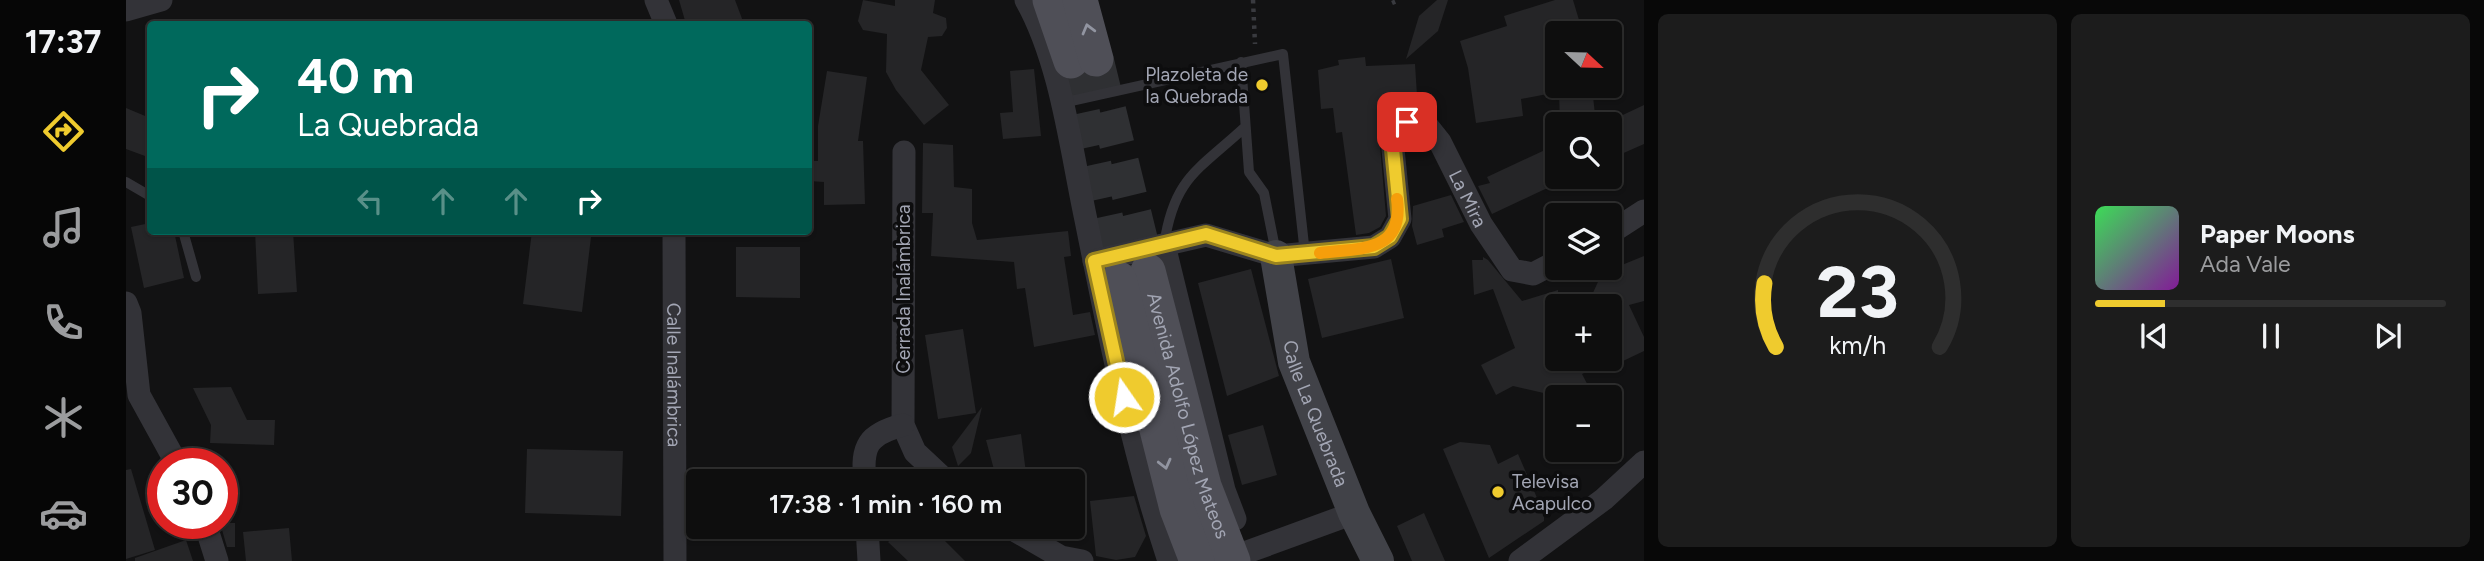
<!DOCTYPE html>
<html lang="es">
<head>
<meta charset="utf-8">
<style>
	:root { --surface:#0e0e0e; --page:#1c1c1c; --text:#f1f3f6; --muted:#9b9c9e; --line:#2e2e2e; --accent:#efcb2e }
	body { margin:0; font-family:Figtree,sans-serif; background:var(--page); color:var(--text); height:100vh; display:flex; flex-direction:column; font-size:26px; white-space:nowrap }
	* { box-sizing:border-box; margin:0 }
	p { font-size:23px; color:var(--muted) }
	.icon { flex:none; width:38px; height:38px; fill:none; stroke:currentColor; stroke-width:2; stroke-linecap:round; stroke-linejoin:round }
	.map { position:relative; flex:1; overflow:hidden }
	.drawer { display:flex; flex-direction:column; gap:14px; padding:14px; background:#080808; width:840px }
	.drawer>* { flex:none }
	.banner { position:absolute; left:21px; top:21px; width:665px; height:214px; border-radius:7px; box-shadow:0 2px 5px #0004,0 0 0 2px var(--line); background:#00695c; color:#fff; overflow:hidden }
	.needle { width:46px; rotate:112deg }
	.tools { position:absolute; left:1419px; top:21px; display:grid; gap:14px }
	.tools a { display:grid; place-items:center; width:77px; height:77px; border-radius:7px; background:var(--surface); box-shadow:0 2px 5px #0004,0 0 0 2px var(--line); font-size:35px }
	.speed { position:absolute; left:21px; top:448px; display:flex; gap:14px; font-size:35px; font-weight:700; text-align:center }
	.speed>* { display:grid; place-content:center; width:91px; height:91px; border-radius:50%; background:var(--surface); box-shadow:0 2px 5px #0004,0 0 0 2px var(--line); line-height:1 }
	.speed .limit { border:10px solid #d22; background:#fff; color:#111 }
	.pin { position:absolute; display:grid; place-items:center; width:60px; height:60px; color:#fff; margin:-30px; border-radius:14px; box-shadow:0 4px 10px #0006 }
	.me { position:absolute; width:77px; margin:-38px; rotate:347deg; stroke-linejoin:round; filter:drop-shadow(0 0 5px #0008) }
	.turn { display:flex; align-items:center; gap:24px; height:147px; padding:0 35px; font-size:32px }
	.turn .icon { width:91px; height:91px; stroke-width:2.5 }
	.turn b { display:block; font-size:49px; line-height:60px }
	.lanes { display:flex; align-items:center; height:66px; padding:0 35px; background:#0003; justify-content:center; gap:35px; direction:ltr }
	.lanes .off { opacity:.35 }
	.drawer .card { flex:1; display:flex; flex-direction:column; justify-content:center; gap:10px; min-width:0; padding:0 24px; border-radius:10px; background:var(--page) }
	.drawer .dial { align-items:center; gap:0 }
	.dial svg { height:182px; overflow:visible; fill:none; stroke:var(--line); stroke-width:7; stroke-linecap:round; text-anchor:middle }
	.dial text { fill:var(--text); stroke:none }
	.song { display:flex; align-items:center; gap:21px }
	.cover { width:84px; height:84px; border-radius:10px; background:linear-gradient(135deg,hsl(130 70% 55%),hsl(290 70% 35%)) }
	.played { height:7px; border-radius:4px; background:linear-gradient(90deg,var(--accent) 20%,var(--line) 20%) }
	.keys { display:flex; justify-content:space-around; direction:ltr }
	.drawer .tiles { flex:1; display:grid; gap:14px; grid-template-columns:repeat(2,1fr) }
	.trip { position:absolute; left:560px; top:469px; width:399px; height:70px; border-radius:7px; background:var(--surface); box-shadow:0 2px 5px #0004,0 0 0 2px var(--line); font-weight:600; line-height:70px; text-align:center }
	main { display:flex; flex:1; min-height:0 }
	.tab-bar { display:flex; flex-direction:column; width:126px; justify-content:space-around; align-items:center; background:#060606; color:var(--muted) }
	.tab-bar .icon { width:49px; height:49px }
	.tab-bar .selected { color:var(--accent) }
	.tab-bar b { font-size:32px; color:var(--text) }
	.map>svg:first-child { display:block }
	.building { fill:#252527 }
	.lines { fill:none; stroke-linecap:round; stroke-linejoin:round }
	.primary-tunnel { stroke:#2f3033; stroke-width:35; stroke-dasharray:35 18; stroke-linecap:butt }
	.path { stroke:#393a3f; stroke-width:4.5; stroke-dasharray:3.5 5; stroke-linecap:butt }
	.lane { stroke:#333338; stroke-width:10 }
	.street { stroke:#333338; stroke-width:23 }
	.secondary { stroke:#414248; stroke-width:32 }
	.primary { stroke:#4f4f57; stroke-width:35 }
	.oneway { stroke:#9295a1 }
	.route-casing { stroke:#9b841e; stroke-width:18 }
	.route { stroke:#efcb2e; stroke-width:12 }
	.slow { stroke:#f59e0b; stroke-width:12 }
	.poi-dot { fill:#efcb2e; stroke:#0d0d0e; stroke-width:2.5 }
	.labels { text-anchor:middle; stroke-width:7; stroke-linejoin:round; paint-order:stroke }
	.poi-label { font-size:19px; fill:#a3a6b4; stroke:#0d0d0e; text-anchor:end }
	.street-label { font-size:19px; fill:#a3a6b4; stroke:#0d0d0e }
</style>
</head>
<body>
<main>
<nav class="tab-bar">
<b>17:37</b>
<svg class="icon selected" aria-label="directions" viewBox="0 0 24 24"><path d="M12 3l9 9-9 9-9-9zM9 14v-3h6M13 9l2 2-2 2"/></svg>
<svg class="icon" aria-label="music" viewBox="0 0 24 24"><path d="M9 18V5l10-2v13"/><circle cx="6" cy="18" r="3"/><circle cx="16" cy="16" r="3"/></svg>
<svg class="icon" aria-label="phone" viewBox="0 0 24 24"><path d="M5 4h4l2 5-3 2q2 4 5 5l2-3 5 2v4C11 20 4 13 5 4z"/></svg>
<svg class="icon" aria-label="climate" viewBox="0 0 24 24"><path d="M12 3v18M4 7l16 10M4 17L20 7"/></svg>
<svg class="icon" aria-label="car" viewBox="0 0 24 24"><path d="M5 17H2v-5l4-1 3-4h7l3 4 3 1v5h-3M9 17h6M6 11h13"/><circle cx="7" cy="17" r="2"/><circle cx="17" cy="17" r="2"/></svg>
</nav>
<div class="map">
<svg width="1518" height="561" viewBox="0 0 1518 561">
	<rect width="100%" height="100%" fill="#121213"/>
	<path class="building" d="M553 0H609L618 24H560Z
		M737 0 769 6V0H809L807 13 820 18 821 28 816 36 802 37 795 70 823 105 798 125 770 90 760 72 761 34 737 30 732 21Z
		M1311 0H1322L1312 31 1280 59 1293 16Z
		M1429 0H1447L1453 20 1432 27V92L1395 99 1397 116 1350 123 1342 68 1334 41 1381 26 1378 16Z
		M1239 57 1240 66 1289 64 1292 111 1276 110 1253 134 1260 216 1254 227 1243 233 1230 235 1216 132 1210 133 1207 108 1195 109 1192 70 1213 65 1212 60Z
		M908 69 915 136 877 139 874 113 887 112 884 71Z
		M701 71 741 77 732 141H737L739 204 698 205V182L683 181V161H692V126Z
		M1466 87 1470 124H1434L1433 91Z
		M1518 105V144L1484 159V121Z
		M0 108 24 118V141L19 156 0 149Z
		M797 143 827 145 828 187 846 189V223L851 240 942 231 945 256 938 257 947 315 964 312 969 335 908 347 899 288 891 289 888 262 805 256 807 213H796Z
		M1432 144V183L1366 214 1352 186 1364 183 1361 177Z
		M1325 195 1338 222 1316 229 1318 237 1291 245 1286 226 1287 206Z
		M24 223V231H48L58 278 18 288 5 227Z
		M129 231H167L171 292 132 294Z
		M406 231 465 237 456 312 397 304Z
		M610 247H674V298L610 297Z
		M1518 256V301L1503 305 1518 337V351L1497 361 1494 356 1456 374 1468 397H1435L1387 386 1370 395 1355 365 1389 348 1367 289 1348 295 1346 260H1357V257L1362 260 1396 301 1432 290V359H1484V306H1461L1476 273 1484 270V266L1486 269Z
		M1265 259 1278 318 1196 338 1182 279Z
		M1125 269 1153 376 1101 396 1072 283Z
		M837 329 850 413 812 419 799 335Z
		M105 387 121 420H149L148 445 84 443 85 425 67 388Z
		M856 407 845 453 832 466 826 447Z
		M1137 425 1151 475 1116 485 1102 435Z
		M895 434 900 473 870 477 860 440Z
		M1334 442 1364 445 1372 464 1392 454 1418 514V521L1363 558 1317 449Z
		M401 449 497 451 495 516 399 513Z
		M5 469 29 550 0 559V470Z
		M1008 496 1020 536 1009 557 990 560 970 556 964 501Z
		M1298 513 1319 561H1286L1271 526Z
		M94 523H109V547H101Z
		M782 527H805L839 561H782L762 542Z
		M163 528 166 561H120L117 532Z
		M60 540 67 561H9V558Z"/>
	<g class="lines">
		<path class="primary-tunnel" d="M970 59 1022 271
			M945 61 993 279"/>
		<path class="path" d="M1127 0 1129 44
			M1266 3 1273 0"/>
		<path class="lane" d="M1115 62 1123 172 1138 193 1150 253
			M936 103 1157 54 1179 254
			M0 182 24 196
			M57 231 70 277
			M1038 245C1048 178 1071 171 1118 128"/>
		<g class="street">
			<path d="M530 0 540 24"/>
			<path d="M900 0C935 62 945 150 960 220 983 335 1006 450 1043 561"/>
			<path d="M0 10 35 0"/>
			<path d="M778 152 777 425 789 452 820 481"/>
			<path id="s1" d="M548 231 549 561"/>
			<path d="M1484 233 1518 211"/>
			<path d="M1038 245 1098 490 1109 519"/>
			<path id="s2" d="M968 261 1080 235 1150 256 1248 247 1264 237 1274 219 1266 139 1281 123 1302 127 1314 142 1355 224 1386 270 1407 274 1432 261"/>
			<path d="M0 303 4 313 13 395 51 464"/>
			<path d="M739 481C735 446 742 434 777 425"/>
			<path d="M79 523 91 561"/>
			<path d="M741 527 743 561"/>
			<path d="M883 527 935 557 956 561"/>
			<path d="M1092 559 1121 552 1228 513"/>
			<path d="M1394 561 1478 499 1518 462"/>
		</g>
		<path class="secondary" id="s3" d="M1150 256 1168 362 1228 513 1252 561"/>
		<g class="primary">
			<path d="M924 0 945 61"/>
			<path d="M954 0 970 59"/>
			<path id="s4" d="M1022 271 1078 486 1107 561"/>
			<path d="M993 279 1051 509 1071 561"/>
		</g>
	</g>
	<defs><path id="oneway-chevron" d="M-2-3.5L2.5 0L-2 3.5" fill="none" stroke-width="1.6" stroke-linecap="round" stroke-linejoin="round" transform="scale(1.75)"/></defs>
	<g class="oneway">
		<use href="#oneway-chevron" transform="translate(962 29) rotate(-105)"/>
		<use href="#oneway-chevron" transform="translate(1039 464) rotate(76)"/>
	</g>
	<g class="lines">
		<g class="route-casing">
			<path id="route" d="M998 397 968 261 1080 234 1150 256 1248 247 1264 237 1274 219 1266 139 1281 122"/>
		</g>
		<use href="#route" class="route"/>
		<path class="slow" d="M1194 253C1234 248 1278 253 1271 199"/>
	</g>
	<g class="poi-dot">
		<circle cx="1136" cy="85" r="7"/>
		<circle cx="1372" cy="492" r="7"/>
	</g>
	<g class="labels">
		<g class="poi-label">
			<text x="1122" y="81">Plazoleta de<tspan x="1122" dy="22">la Quebrada</tspan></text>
			<text x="1386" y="488" text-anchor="start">Televisa<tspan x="1386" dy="22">Acapulco</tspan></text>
		</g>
		<g class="street-label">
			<text dy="7" stroke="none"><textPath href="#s2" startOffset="532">La Mira</textPath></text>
			<text transform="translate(777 289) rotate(-90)" y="7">Cerrada Inalámbrica</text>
			<text dy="7" stroke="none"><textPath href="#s1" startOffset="144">Calle Inalámbrica</textPath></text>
			<text dy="7" stroke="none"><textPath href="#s3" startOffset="163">Calle La Quebrada</textPath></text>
			<text dy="7" stroke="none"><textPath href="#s4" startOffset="150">Avenida Adolfo López Mateos</textPath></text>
		</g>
	</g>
</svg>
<div class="tools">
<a><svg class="needle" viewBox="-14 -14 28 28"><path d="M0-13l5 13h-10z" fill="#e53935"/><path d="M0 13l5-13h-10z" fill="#9b9c9e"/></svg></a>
<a><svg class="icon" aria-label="search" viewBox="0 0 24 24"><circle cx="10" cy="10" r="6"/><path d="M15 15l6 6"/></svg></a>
<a><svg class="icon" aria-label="layers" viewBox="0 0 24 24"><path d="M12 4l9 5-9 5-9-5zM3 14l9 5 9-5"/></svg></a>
<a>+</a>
<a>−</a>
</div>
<div class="speed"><div class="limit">30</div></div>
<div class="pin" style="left:1281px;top:122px;background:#d93025"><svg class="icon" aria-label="arrive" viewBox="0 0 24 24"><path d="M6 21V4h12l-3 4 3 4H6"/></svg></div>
<svg class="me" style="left:998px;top:397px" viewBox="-20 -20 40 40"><circle r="17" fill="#efcb2e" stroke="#fff" stroke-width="3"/><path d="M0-11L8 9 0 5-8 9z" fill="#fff"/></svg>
<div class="trip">17:38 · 1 min · 160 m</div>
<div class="banner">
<div class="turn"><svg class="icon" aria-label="right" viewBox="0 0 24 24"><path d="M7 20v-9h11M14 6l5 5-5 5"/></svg><div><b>40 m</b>La Quebrada</div></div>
<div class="lanes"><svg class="icon off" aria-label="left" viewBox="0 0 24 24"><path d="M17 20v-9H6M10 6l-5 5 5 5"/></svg><svg class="icon off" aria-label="ahead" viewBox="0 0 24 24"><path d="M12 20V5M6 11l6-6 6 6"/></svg><svg class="icon off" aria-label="ahead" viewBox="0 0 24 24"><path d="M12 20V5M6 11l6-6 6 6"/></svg><svg class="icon" aria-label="right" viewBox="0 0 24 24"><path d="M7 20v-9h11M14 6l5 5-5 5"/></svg></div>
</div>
</div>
<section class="drawer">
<div class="tiles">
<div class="card dial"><svg viewBox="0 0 100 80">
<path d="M14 69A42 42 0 1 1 86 69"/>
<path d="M14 69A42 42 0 0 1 9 41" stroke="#efcb2e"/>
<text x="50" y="56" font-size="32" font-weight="700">23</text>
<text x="50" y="72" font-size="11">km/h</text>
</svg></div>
<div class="card">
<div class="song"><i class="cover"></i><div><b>Paper Moons</b><p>Ada Vale</p></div></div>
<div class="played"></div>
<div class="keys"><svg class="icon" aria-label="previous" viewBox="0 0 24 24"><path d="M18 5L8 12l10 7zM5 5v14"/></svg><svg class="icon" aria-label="pause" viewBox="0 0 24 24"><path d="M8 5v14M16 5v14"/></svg><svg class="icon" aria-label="next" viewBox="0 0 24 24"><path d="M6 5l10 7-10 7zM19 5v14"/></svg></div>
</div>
</div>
</section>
</main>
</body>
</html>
